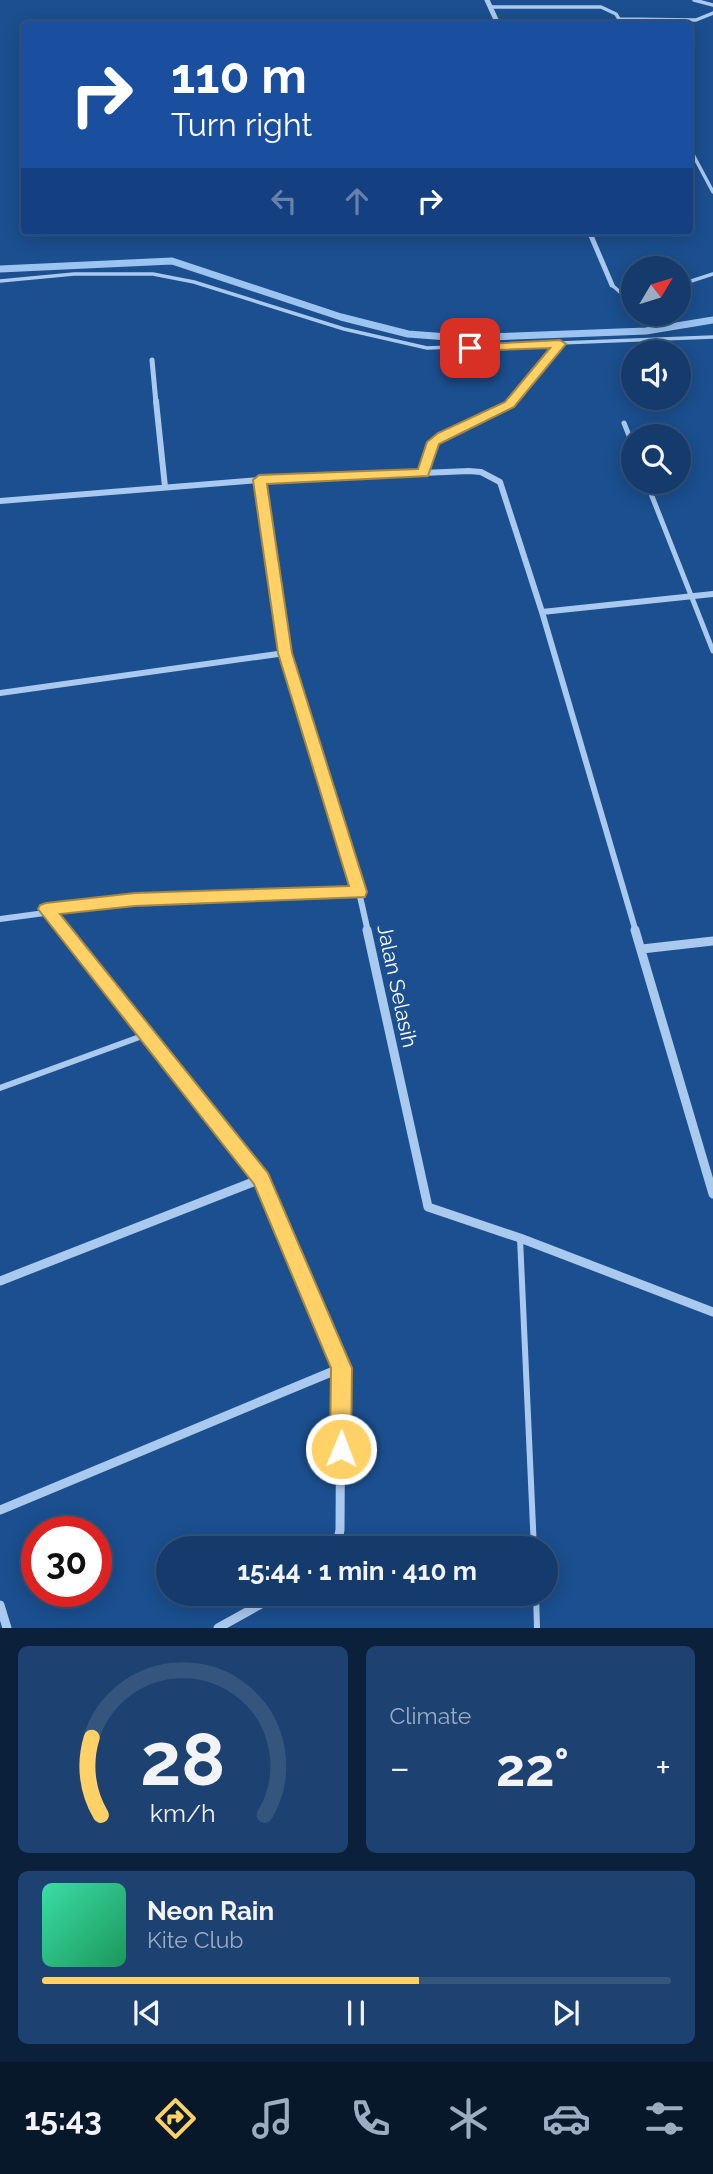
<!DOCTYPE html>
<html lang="en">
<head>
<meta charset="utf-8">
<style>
	:root { --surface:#143b6b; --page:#1d4271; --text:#f1f3f6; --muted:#9dadc1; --line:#33557e; --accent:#ffd166 }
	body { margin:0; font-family:Raleway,sans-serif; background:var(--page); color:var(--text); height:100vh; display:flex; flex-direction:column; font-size:26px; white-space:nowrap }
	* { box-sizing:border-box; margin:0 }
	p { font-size:23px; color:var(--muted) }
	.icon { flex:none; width:38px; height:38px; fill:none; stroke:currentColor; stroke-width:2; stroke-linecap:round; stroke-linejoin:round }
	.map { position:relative; height:1628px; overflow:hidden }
	.sheet { display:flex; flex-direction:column; gap:18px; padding:18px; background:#0b203b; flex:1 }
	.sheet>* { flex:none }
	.banner { position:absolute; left:21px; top:21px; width:672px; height:214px; border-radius:7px; box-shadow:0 4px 18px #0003,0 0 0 2px var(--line); background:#1a4fa0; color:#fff; overflow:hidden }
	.needle { width:46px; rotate:52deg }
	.controls { position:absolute; left:621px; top:256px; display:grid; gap:14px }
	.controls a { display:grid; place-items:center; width:70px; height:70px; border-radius:50%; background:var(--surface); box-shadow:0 4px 18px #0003,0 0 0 2px var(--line); font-size:35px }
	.speed { position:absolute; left:21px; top:1516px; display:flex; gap:14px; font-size:35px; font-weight:700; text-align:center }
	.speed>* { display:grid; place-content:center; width:91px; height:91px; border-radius:50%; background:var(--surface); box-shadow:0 4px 18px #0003,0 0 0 2px var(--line); line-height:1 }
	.speed .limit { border:10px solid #d22; background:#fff; color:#111 }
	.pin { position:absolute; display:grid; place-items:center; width:60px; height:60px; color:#fff; margin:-30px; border-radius:14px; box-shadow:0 4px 10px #0006 }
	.me { position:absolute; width:77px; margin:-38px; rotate:1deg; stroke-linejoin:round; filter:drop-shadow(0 0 5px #0008) }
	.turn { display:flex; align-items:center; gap:24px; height:147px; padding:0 35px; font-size:32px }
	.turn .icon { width:91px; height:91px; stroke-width:2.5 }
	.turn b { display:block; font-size:49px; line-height:60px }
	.lanes { display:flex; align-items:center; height:66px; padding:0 35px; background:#0003; justify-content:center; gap:35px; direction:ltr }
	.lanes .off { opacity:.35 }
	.big { font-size:52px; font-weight:700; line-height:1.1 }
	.sheet .widget { flex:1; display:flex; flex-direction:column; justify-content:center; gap:10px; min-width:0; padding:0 24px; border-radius:10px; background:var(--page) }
	.sheet .dial { align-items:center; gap:0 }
	.dial svg { height:182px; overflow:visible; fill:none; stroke:var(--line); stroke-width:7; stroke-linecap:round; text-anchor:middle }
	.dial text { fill:var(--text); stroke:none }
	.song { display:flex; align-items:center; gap:21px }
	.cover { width:84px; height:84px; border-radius:10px; background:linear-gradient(135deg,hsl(160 70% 55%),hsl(150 70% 35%)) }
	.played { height:7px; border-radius:4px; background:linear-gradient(90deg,var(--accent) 60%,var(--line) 60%) }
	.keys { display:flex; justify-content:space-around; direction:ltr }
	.heat { display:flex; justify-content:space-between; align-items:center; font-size:38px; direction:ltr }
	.sheet .tiles { flex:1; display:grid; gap:18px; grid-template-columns:1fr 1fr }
	.widget:last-child { grid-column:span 2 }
	.trip { position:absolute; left:156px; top:1536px; width:402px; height:70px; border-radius:35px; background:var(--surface); box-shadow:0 4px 18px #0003,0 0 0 2px var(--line); font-weight:700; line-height:70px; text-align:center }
	.menu { display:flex; height:112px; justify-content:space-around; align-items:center; background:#08182b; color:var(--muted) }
	.menu .icon { width:49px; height:49px }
	.menu .on { color:var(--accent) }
	.menu b { font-size:32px; color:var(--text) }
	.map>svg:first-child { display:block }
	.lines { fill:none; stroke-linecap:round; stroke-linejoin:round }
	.stream { stroke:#9cc4f0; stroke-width:7 }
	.service-far2 { stroke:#a9c9ee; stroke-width:3.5 }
	.service-far1 { stroke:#a9c9ee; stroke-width:5 }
	.service { stroke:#a9c9ee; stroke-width:6 }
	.minor-far2 { stroke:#a9c9ee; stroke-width:5 }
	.minor-far1 { stroke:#a9c9ee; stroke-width:6 }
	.minor { stroke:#a9c9ee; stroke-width:9 }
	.route { fill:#ffd166; stroke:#a68842; stroke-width:2 }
	.labels { text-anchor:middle; stroke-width:7; stroke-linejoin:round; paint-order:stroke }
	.street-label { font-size:21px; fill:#fff; stroke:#1b4f8f }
</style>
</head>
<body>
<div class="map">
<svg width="713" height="1628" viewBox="0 0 713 1628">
	<rect width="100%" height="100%" fill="#1b4f8f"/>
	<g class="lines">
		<path class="stream" d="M0 269 172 261 341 317 408 334 461 338 646 331 713 320"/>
		<path class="service-far2" d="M694 0 713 5
			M490 7H601L616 14 622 24
			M619 19 696 20 713 13
			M690 149 713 192
			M0 281 74 274H153L194 282 344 329 427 348 713 337
			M612 285 621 293 634 295
			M679 285 713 274
			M510 403 560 344"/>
		<path class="service-far1" d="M624 423 634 448
			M423 473 433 442 512 401
			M646 481 713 651"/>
		<path class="service" d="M0 1088 145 1035
			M520 1238 534 1549
			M536 1594 537 1628"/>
		<path class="minor-far2" d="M487 0 498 24
			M589 231 612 285
			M152 360 156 403"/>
		<path class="minor-far1" d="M156 401 165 487
			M259 480 285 653 359 892 368 932
			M0 501 259 480 469 471 481 472 500 482 542 612 636 932
			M542 612 713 594
			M0 693 285 653
			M46 909 64 932
			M0 919 134 901 359 892"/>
		<path class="minor" d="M63 930 261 1179 341 1368 340 1530 336 1549
			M367 930 428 1207 520 1238 713 1312
			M635 930 713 1194
			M642 949 713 941
			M0 1281 261 1179
			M0 1510 341 1368
			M0 1605 7 1628
			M218 1628 279 1594"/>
	</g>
	<path class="route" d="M560 340 566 344 514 407 439 444 428 476 267 484 292 653 367 892 365 897 135 906 60 914 268 1173 352 1368 351 1449 348 1456 341 1459 333 1456 330 1449 331 1368 254 1184 38 909 40 905 46 903 135 893 349 886 278 653 253 480 259 475 418 469 427 442 438 433 505 402 550 348 470 351 466 350V345Z"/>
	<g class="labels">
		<g class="street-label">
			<text transform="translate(397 986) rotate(78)" y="7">Jalan Selasih</text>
		</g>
	</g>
</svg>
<div class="controls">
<a><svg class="needle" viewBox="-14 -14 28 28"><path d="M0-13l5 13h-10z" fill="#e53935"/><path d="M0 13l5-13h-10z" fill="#9dadc1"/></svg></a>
<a><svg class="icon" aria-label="sound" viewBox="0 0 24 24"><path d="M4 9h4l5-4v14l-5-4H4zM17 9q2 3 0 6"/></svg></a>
<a><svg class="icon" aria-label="search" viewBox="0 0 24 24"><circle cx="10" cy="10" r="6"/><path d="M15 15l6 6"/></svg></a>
</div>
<div class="speed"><div class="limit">30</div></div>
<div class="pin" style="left:470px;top:348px;background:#d93025"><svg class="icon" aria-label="arrive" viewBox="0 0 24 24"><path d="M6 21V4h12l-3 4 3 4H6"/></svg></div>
<svg class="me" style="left:341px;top:1449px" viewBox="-20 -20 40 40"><circle r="17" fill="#ffd166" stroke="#fff" stroke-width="3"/><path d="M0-11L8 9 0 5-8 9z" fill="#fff"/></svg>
<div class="trip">15:44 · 1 min · 410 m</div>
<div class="banner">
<div class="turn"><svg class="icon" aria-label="right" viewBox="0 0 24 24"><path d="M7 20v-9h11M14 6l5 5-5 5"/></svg><div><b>110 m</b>Turn right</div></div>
<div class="lanes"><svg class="icon off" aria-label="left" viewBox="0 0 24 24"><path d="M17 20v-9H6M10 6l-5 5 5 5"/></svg><svg class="icon off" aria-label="ahead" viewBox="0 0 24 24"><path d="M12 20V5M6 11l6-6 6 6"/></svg><svg class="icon" aria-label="right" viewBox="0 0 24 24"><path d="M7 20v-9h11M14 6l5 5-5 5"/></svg></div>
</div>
</div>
<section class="sheet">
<div class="tiles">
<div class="widget dial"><svg viewBox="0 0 100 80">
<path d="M14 69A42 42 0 1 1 86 69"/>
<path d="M14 69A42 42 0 0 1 10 35" stroke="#ffd166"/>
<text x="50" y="56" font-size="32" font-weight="700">28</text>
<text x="50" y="72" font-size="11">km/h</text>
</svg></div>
<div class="widget"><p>Climate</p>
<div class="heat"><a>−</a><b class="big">22°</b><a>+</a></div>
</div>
<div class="widget">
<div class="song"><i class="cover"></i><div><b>Neon Rain</b><p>Kite Club</p></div></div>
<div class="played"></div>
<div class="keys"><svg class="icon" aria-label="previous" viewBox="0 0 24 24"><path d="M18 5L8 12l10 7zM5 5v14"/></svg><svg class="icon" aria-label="pause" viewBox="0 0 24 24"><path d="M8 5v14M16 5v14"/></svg><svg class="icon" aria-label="next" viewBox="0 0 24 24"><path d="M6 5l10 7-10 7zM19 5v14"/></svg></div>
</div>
</div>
</section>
<nav class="menu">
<b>15:43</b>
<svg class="icon on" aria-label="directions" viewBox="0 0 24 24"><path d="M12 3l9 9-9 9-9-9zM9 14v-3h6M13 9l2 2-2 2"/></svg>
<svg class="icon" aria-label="music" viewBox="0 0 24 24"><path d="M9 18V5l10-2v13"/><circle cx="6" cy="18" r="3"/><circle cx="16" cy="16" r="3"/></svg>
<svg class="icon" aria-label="phone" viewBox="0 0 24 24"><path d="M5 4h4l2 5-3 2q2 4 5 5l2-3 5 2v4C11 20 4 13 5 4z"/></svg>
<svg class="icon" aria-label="climate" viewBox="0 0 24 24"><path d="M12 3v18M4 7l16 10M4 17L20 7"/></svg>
<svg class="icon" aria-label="car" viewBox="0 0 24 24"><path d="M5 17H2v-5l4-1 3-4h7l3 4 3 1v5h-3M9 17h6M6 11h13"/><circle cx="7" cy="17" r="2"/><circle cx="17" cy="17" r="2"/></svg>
<svg class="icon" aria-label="filters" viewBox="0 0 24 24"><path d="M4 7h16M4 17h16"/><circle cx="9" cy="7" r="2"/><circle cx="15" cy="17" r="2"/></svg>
</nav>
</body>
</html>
